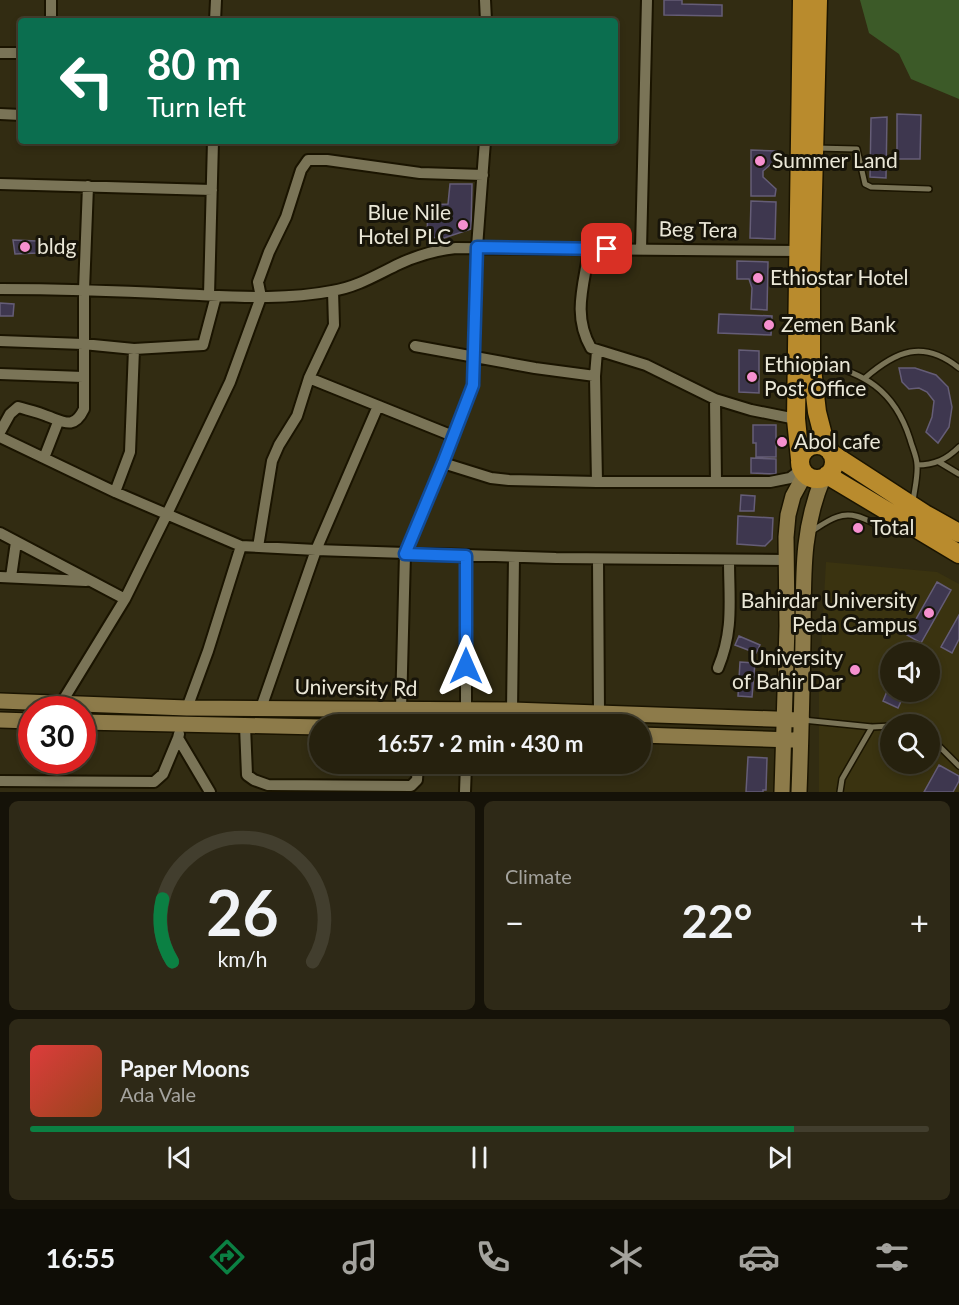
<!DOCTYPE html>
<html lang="en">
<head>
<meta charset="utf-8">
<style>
	:root { --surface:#26210e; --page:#2e2917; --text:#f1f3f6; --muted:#a4a39e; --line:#423e2e; --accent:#0b8043 }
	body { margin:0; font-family:Lato,sans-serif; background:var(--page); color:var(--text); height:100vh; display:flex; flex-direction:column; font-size:22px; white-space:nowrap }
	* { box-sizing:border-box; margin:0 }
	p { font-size:20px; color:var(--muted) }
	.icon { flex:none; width:33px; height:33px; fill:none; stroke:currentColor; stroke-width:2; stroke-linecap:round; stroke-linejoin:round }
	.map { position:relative; height:792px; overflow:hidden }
	.drawer { display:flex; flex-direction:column; gap:9px; padding:9px; background:#151208; flex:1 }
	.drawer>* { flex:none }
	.top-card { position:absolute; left:18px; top:18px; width:600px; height:126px; border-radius:6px; box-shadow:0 3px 9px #0003,0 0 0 2px var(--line); background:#0b6e4f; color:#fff; overflow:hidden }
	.buttons { position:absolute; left:880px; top:642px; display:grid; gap:12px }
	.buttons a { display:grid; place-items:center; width:60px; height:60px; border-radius:50%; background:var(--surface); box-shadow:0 3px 9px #0003,0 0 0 2px var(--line); font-size:30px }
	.speed { position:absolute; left:18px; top:696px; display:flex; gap:12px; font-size:30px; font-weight:700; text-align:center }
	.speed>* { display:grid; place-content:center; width:78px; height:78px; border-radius:50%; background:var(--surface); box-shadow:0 3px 9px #0003,0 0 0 2px var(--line); line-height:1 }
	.speed .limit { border:9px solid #d22; background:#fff; color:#111 }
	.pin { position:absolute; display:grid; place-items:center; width:51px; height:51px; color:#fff; margin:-26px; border-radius:12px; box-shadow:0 3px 9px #0006 }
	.me { position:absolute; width:66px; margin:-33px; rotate:0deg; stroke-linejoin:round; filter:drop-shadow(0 0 4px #0008) }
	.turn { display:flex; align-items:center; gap:21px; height:126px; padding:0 30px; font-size:27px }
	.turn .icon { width:78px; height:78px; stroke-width:2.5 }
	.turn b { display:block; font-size:42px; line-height:51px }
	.big { font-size:45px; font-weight:700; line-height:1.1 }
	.drawer .tile { flex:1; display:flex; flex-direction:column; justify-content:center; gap:9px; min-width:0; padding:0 21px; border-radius:9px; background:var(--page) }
	.drawer .dial { align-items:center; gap:0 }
	.dial svg { height:156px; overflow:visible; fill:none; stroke:var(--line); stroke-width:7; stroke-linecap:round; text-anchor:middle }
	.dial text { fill:var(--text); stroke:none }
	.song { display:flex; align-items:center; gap:18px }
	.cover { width:72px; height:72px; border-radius:9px; background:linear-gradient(135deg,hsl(0 70% 55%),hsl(20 70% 35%)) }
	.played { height:6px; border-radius:3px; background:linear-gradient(90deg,var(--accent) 85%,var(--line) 85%) }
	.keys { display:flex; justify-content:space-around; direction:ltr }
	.heat { display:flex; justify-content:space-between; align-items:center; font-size:33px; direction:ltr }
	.drawer .tiles { flex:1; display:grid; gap:9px; grid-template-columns:1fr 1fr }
	.tile:last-child { grid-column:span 2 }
	.trip { position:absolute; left:309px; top:714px; width:342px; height:60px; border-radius:30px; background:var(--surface); box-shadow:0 3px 9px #0003,0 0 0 2px var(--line); font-weight:700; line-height:60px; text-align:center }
	.tab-bar { display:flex; height:96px; justify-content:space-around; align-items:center; background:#0f0d06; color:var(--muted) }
	.tab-bar .icon { width:42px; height:42px }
	.tab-bar .active { color:var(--accent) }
	.tab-bar b { font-size:27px; color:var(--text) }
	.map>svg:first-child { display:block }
	.built { fill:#3a3310; fill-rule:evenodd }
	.green { fill:#3c5a28 }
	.building { fill:#3e374f; stroke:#655d77; stroke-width:1.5 }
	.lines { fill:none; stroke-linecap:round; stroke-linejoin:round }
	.lane-casing { stroke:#1a1400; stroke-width:8 }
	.street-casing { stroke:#1a1400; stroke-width:14 }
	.secondary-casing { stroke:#1a1400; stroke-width:18 }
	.highway-casing { stroke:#1a1400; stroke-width:21 }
	.lane { stroke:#7a7457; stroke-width:5 }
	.street { stroke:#7a7457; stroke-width:10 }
	.secondary { stroke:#8d7b4a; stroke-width:15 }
	.highway { stroke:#b98b2d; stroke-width:18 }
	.route-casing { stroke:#114b97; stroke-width:15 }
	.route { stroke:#1a73e8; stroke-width:10 }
	.poi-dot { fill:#f690cf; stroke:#171409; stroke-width:2 }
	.labels { text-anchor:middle; stroke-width:6; stroke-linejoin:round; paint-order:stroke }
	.poi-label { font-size:21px; fill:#eae7d7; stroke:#171409; text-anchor:start }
	.street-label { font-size:21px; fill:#eae7d7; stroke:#171409 }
</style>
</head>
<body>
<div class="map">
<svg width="959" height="792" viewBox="0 0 959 792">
	<rect width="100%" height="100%" fill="#322c12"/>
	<path class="built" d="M826 562 937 572 959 584V792H819V687ZM891 652H930V692H891ZM891 724H930V764H891Z"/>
	<path class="green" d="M860 0H959V99L911 79 899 54 869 33Z"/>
	<path class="building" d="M664 0H682V4L722 5V16L664 15Z
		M897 114 921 115 920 159H897Z
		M887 117 886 178 870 177 871 118Z
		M751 150 777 151V159L763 171V177L776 189 775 196H751Z
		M450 184H472L471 229 444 238 427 237 428 205 448 204Z
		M751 201 776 202 775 239 750 238Z
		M13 240 37 241V253L15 254Z
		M737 261 768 262 767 310 751 309 752 288 749 279H737Z
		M0 303 14 304 13 316H0Z
		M719 314 772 316 771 335 718 333Z
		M739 350 759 351V393L739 392Z
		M899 368H915L936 375 948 387 952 407 949 427 938 443 926 432 932 417 934 401 927 392 919 388 909 389 902 382Z
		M753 425H776V457H756V443H753Z
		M751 458 776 459V474L751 473Z
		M741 495 755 496 754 511H740Z
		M738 516 773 518 772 539 765 546 737 544Z
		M937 582 951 590 921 643 907 635Z
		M959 615V639L952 653 941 647Z
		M739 636 760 645 756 653 735 645Z
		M740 662 755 663 752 697 738 696Z
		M890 684 891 692H905L898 708 883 701Z
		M748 757 767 758 766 790H763V792H746Z
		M939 765 959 776V781L953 792H924Z"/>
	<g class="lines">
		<g class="lane-casing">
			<path id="lane" d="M816 148 857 149 865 184 871 187 929 189
				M816 361C864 373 894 389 910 439 912 447 917 457 917 465 918 477 914 491 913 502
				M865 378C896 351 923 339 959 368
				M939 462 959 474
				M917 465C935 465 947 459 959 447
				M812 531C820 526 828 520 837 517 865 507 884 540 909 529
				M803 720 872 727 891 726
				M930 740 935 742 959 766
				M840 792 842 779 872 727"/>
		</g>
		<g class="street-casing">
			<path id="street" d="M485 0 486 21
				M51 21V0
				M215 21 216 0
				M0 53H21
				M0 114 21 115
				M0 184 212 190
				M641 249 647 0
				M589 250C584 285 572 315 591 348L646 365 715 399 751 410 796 419
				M0 289C59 289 118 291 178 294 229 296 281 301 332 291 357 287 376 275 399 264 416 256 437 250 456 248L804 251
				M209 295 213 141
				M0 341 83 344 134 349 203 345 216 296
				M415 346 535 368 595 376
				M597 351 595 376 597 482
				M0 374 83 377
				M309 378 453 436
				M715 399 716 482
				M0 432 10 414 18 407C28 410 38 412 47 416 64 422 74 430 84 409V290L88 186
				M0 437 115 492 241 546 316 550 556 558 786 560
				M44 458 58 422
				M443 463 491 478 509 480 597 482H770L790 478 802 469
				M115 492 130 452 134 349
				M0 533 125 599
				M258 547 272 461 279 445 297 416 309 378 334 325 333 291
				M466 556V711
				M598 559 599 713
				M0 577 86 581
				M11 577 16 542
				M718 668C734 630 729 600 729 560
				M62 702 125 599 167 514 230 382 261 297 258 282 269 252 286 217 301 170 308 160H327L420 173 483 175
				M187 708 208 651 241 546
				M261 708 316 550 378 406
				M401 709 405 554 443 463 473 385 477 247 485 141
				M512 710 514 557
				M245 726 247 775 254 780 268 785 411 786 417 780 418 764
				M179 734 178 738 210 792
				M0 781 154 782 163 774 178 738
				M465 792 466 764"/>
		</g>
		<g class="secondary-casing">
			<path id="secondary" d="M0 701 187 708 512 710 802 720
				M0 720 32 721
				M82 722 320 727
				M640 735 793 740
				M782 792 787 626 786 537 788 515 793 496 805 474
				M799 792C801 741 802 691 803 640 804 582 800 533 823 478"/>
		</g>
		<g class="highway-casing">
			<path id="highway" d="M818 0 811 270V360L817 412 826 447
				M800 462a17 17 0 1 1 34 0a17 17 0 1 1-34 0Z
				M831 453 925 514 959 533
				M800 459 796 419 802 0
				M827 475 959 554"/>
		</g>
		<use href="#lane" class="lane"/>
		<use href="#street" class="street"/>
		<use href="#secondary" class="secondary"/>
		<use href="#highway" class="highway"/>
	</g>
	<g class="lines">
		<g class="route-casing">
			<path id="route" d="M466 666V556L405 554 443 463 473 385 477 247 607 249"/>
		</g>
		<use href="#route" class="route"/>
	</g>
	<g class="poi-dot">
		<circle cx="760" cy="161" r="6"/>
		<circle cx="463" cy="225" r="6"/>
		<circle cx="25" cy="247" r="6"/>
		<circle cx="758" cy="278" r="6"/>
		<circle cx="769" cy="325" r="6"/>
		<circle cx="752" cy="377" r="6"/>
		<circle cx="782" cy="442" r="6"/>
		<circle cx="858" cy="528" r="6"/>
		<circle cx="929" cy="613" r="6"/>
		<circle cx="855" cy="670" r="6"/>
	</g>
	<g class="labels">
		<g class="poi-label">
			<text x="772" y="168">Summer Land</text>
			<text x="451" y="220" text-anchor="end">Blue Nile<tspan x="451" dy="24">Hotel PLC</tspan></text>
			<text x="37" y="254">bldg</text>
			<text x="770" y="285">Ethiostar Hotel</text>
			<text x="781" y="332">Zemen Bank</text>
			<text x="764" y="372">Ethiopian<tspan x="764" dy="24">Post Office</tspan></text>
			<text x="794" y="449">Abol cafe</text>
			<text x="870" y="535">Total</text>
			<text x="917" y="608" text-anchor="end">Bahirdar University<tspan x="917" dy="24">Peda Campus</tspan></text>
			<text x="843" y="665" text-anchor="end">University<tspan x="843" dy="24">of Bahir Dar</tspan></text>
		</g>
		<g class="street-label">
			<text transform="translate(698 230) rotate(1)" y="7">Beg Tera</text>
			<text transform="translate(356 688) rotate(1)" y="7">University Rd</text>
		</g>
	</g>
</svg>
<div class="buttons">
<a><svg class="icon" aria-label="sound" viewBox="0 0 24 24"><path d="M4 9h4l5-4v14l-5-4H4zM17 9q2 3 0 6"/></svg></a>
<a><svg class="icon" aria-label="search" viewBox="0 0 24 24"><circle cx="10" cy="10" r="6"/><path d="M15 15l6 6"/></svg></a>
</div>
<div class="speed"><div class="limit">30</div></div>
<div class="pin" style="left:607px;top:249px;background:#d93025"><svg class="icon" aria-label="arrive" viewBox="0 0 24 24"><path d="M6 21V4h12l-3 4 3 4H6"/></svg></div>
<svg class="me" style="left:466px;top:666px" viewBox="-20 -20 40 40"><path d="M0-17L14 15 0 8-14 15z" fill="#1a73e8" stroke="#fff" stroke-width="4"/></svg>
<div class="trip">16:57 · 2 min · 430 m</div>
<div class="top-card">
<div class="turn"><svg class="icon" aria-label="left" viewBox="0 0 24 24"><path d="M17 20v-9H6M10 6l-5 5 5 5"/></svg><div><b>80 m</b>Turn left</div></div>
</div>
</div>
<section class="drawer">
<div class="tiles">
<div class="tile dial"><svg viewBox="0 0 100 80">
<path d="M14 69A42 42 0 1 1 86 69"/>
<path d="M14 69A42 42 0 0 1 9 37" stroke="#0b8043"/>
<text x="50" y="56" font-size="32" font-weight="700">26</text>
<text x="50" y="72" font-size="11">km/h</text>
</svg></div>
<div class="tile"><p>Climate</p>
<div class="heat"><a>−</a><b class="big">22°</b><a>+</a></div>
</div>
<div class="tile">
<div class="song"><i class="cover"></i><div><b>Paper Moons</b><p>Ada Vale</p></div></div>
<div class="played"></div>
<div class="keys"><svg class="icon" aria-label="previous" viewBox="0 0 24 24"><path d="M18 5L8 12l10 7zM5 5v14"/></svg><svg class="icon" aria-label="pause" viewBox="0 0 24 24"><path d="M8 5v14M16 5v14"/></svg><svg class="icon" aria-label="next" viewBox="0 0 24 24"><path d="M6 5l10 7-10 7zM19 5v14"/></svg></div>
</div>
</div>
</section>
<nav class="tab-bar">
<b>16:55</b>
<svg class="icon active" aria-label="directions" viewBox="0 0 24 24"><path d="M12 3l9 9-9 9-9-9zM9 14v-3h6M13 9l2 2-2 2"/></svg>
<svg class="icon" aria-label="music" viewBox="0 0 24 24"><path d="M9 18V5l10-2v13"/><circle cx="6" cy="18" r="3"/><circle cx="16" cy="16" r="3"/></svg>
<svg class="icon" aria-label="phone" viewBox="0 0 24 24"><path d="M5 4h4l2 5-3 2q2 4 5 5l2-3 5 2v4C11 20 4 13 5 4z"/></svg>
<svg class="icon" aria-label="climate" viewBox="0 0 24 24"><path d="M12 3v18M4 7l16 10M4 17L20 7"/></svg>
<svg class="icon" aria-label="car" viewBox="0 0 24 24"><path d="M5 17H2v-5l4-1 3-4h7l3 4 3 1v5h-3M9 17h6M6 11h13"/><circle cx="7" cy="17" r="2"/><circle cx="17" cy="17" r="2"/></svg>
<svg class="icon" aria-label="filters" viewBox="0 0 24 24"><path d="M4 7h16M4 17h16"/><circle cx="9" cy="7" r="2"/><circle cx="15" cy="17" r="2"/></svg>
</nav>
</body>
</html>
